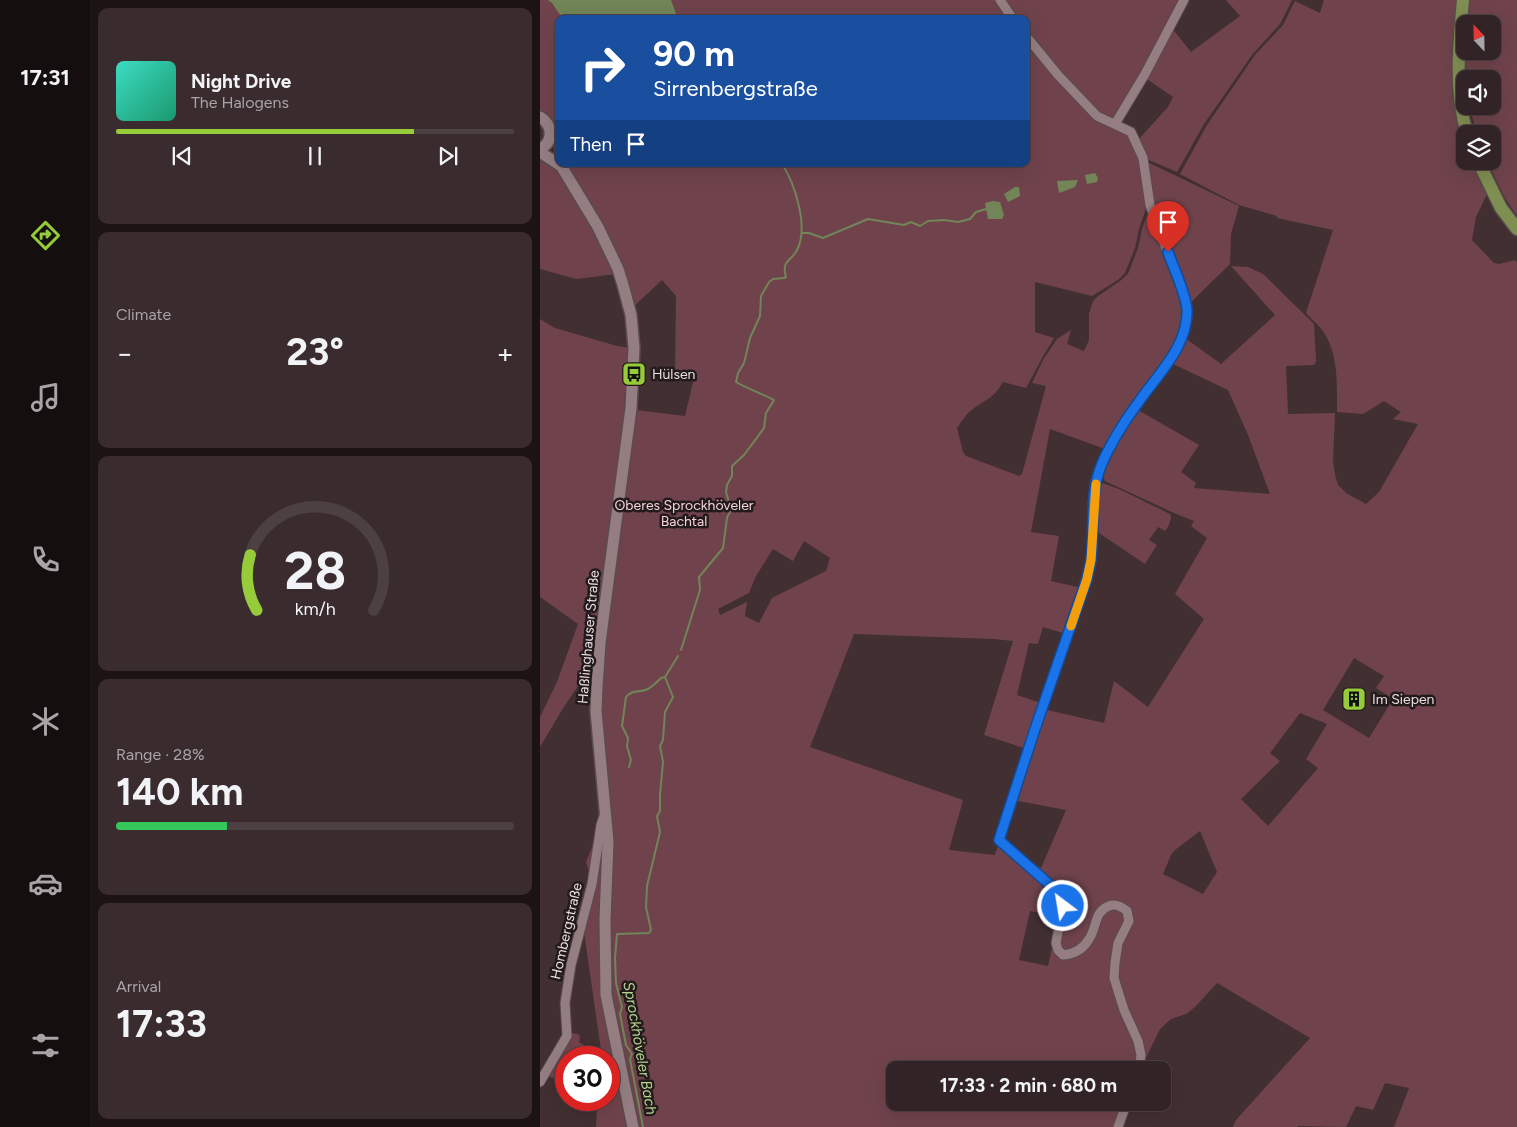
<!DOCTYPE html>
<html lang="en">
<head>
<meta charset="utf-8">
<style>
	:root { --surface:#322326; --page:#3a2b2e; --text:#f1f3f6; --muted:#a8a4a7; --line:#4d4043; --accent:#96cc39 }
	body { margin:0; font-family:Figtree,sans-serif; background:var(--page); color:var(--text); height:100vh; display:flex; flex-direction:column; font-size:19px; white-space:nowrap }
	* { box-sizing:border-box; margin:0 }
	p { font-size:16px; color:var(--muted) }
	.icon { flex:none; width:28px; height:28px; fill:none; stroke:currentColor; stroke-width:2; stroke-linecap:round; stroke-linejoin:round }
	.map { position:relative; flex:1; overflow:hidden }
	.sheet { display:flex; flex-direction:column; gap:8px; padding:8px; background:#1c1315; width:450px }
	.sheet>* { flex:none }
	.top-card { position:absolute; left:15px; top:15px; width:475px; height:152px; border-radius:10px; box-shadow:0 5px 20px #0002,0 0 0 1px var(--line); background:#1a4fa0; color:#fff; overflow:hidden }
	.needle { width:32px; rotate:338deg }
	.tools { position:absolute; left:916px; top:15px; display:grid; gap:10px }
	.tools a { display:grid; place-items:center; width:45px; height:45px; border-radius:10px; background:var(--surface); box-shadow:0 5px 20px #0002,0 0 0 1px var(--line); font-size:25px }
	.speed { position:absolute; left:15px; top:1046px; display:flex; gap:10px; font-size:25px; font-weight:700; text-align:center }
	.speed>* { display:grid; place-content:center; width:65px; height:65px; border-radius:50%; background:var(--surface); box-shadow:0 5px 20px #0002,0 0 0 1px var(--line); line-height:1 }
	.speed .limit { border:8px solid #d22; background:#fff; color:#111 }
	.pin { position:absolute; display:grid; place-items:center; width:42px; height:42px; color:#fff; margin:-51px -21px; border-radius:50% 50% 50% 0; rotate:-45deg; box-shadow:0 0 5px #0007 }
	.pin .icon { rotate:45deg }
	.me { position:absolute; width:55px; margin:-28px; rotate:329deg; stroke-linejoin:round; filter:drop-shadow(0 0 4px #0008) }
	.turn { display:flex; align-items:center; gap:18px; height:105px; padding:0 15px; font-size:22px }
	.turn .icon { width:65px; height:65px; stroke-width:2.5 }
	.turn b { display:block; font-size:35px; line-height:42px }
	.then { display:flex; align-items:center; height:48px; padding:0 15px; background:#0003; gap:10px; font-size:19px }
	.big { font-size:38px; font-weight:700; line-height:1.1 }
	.sheet .tile { flex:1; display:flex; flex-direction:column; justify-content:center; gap:8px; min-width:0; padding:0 18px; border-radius:10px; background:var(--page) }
	.sheet .dial { align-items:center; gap:0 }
	.dial svg { height:130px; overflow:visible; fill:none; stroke:var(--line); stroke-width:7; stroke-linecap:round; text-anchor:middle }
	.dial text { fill:var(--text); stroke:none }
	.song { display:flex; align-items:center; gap:15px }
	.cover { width:60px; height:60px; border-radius:8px; background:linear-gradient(135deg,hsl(170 70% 55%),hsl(160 70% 35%)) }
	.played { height:5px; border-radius:2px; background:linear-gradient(90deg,var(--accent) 75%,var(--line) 75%) }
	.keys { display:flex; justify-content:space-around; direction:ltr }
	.heat { display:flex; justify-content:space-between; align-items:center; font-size:28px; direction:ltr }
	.charge { height:8px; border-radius:4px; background:linear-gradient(90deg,#34c759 28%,var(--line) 0) }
	.trip { position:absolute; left:346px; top:1061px; width:285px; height:50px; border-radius:10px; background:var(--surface); box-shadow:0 5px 20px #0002,0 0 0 1px var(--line); font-weight:700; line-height:50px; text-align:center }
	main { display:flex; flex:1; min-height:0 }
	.dock { display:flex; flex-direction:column; width:90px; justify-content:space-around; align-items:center; background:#140e0f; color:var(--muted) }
	.dock .icon { width:35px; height:35px }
	.dock .selected { color:var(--accent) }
	.dock b { font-size:22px; color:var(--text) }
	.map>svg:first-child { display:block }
	.green { fill:#70434c; fill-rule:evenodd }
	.water { fill:#718558 }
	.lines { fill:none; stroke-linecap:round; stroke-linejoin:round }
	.stream { stroke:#718558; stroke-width:2 }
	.minor-casing { stroke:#5a4b4d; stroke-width:11 }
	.secondary-casing { stroke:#5a4b4d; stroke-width:14 }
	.primary-casing { stroke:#5a4b4d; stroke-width:15 }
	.minor { stroke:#947e82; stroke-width:9 }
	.secondary { stroke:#947e82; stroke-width:11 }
	.primary { stroke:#7f8e51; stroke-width:12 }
	.route-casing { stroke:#114b97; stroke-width:12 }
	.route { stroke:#1a73e8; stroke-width:9 }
	.slow { stroke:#f59e0b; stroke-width:9 }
	.labels { text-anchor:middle; stroke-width:5; stroke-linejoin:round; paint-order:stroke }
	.poi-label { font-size:14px; fill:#eadee0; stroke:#221a1b; text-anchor:start }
	.park-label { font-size:14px; fill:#f5d2d8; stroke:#221a1b }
	.street-label { font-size:14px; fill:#eadee0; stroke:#221a1b }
	.water-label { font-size:15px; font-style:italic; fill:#b6d58f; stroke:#221a1b }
</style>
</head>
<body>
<main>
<nav class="dock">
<b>17:31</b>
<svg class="icon selected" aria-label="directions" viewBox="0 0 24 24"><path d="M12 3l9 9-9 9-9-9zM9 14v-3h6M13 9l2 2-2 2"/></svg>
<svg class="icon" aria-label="music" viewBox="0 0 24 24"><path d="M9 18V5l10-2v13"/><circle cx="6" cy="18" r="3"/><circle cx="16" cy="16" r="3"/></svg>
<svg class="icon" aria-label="phone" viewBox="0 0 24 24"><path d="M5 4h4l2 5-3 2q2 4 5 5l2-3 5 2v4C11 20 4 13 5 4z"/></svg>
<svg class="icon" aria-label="climate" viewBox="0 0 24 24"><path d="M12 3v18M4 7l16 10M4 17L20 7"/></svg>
<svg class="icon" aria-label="car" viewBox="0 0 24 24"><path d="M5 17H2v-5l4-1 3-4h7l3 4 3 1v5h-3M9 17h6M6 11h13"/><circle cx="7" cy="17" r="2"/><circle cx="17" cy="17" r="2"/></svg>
<svg class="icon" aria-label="filters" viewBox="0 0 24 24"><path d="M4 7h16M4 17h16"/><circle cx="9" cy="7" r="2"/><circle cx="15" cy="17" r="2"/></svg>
</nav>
<section class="sheet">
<div class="tile">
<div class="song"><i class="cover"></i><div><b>Night Drive</b><p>The Halogens</p></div></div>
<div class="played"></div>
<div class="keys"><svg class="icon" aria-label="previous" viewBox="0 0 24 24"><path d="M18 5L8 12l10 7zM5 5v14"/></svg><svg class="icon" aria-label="pause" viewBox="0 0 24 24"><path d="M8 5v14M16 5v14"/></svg><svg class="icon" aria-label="next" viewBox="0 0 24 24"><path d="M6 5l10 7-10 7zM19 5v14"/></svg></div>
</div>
<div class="tile"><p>Climate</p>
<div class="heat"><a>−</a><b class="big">23°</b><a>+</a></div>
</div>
<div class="tile dial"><svg viewBox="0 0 100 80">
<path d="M14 69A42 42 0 1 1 86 69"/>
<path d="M14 69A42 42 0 0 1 10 35" stroke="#96cc39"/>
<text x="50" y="56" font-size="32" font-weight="700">28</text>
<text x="50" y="72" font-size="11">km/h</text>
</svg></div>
<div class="tile"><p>Range · 28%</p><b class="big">140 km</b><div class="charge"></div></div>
<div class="tile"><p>Arrival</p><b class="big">17:33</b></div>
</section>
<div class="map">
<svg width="977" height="1127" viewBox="0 0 977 1127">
	<rect width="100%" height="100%" fill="#422f32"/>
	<path class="green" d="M0 0H641L574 123 557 118 591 133 601 157 607 206 599 229 595 248 585 273 578 280 552 296 495 282V332L514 338 501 360 486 388 463 382C453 399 448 398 433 409 426 414 422 421 417 428L423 452 426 456 479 476 482 474 506 386 492 383 503 360 517 339 531 330 527 344 544 351 549 340V314L553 301 558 296 580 281 588 274 598 248 602 229 609 208 644 304 639 336 626 360 606 384 592 403 565 449 510 429 491 532 519 536 511 581 542 588 526 634 503 627 498 644 489 643 477 695 501 703 487 749 444 735 473 641 454 639 314 634 270 747 423 800 409 850 455 855 459 842 501 868 526 810 474 800 507 710 564 723 574 681 608 707 664 619 635 594 667 538 651 526 654 521 634 513 565 481 562 475 579 440 598 410 659 445 641 472 656 483 654 488 730 494 708 435 688 390 631 363 645 338 681 364 735 315 691 266 708 267 723 274 774 324 776 361 774 365 746 366 748 414 795 413 793 462 796 479 798 485 806 493 826 504 839 492 878 424 853 419 861 412 844 401 823 414 797 412C797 386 799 352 782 330 778 324 771 319 766 313L793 230 737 218V216L699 205 640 174 667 125 715 55 743 25 755 1 780 13 784 0H918L912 57V89L919 129 925 146V161H931L947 194 936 217 932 240 954 263 959 264 975 260 977 262V1127H854L869 1088 845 1083 833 1110 816 1106 806 1127 758 1126 757 1127H693L696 1120 770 1038 677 983 655 1007 646 1014 631 1019 620 1029 605 1060 596 1042 598 1053 597 1070H355V1102L583 1103 574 1127H56L57 1106 61 1100H69L70 1087 69 1058 62 1057 43 925 53 883 46 862 53 845 70 844 56 664 49 669 22 710 0 747V717L17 682 38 624 0 597V319L15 328 77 346 91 348 88 409 145 416 154 378 135 375 136 296 122 280 93 307 25 164H486V19H19V155C17 152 15 150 14 148 8 132 23 123 0 112ZM264 541 290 558 286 571 232 598 219 623 205 616 207 602 180 615 178 609 209 593 216 576 233 549 253 561ZM814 658 844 676 836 688 853 699 829 738 783 710ZM760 713 787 724 766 759 778 768 728 826 701 799 740 761 730 753ZM660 831 677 872 663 894 623 874 631 855 635 850ZM490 911 519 917 508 966 479 960Z
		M686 0H752L740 24 712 55 664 124 637 172 604 158 597 141 628 107 633 97 604 77 631 27 651 52 700 16Z
		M928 0H977V216L965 198 947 161H952V134H936L930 106H952V79H927L925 51H952V24H926Z
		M0 157 7 159 22 177 36 198 76 274 36 279 0 269Z
		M605 161 699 206 691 234 690 264 648 305 618 221Z
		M559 482 579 489 630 514 631 518 629 525 625 531 618 527 609 540 617 545 605 564 556 531 555 527Z
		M33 1033 40 1035 39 1042 49 1049 47 1053H41L39 1057 26 1058V1071L21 1075 13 1078 7 1076 29 1035Z"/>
	<path class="water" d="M8 0H131L138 19H23L12 3Z
		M555 173 558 178 557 182 547 184 545 175Z
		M538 180 535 187 519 193 517 181Z
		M475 187H479L480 196 468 202 464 194Z
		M453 201 460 202 464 215 462 219H448L445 203Z"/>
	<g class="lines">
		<path class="stream" d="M262 233H269L283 238 328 219 364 225 371 222 380 226 388 221 404 220 418 222 430 219 436 212 446 209
			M141 650 160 590 159 577 183 548 187 518 191 509 186 492 187 485 192 476V466L204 455 224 428 226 413 234 400C221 393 208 389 196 382L198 373 204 363 210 338 220 316 221 296 229 282 233 279 244 278 246 277C241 260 251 262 257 250 269 227 255 184 242 164
			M89 767 91 760 87 746 88 738 82 726 86 697C92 689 100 693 108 689 113 686 117 682 121 678L125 677
			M103 1127 90 1059 92 1054 86 1045 80 1014 82 1007 76 983 75 958 77 934 109 933 111 930 106 907 107 886 120 832 117 816 120 811V795L123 762 120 746 123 740 125 712 133 697 125 677 138 656"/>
		<g class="minor-casing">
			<path id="minor" d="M460 0 473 19
				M486 36 518 75 557 116 591 132 603 158 610 205 645 300C652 342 619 372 597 404 584 422 572 443 562 463 548 492 555 529 551 560 550 567 548 573 547 579L495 729 459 840 518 892 523 906 516 943 518 950 523 955C534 954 543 950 549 939 557 928 554 911 569 906 576 903 582 907 587 911L589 921 578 943 575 963 574 978 584 1010 598 1041 601 1055 599 1070
				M575 124 605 74 644 0
				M0 1082 27 1036 25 1003 31 965 52 884 61 825 64 816
				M578 1127 587 1102"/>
		</g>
		<g class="secondary-casing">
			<path id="secondary" d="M0 117C13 125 14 142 0 149
				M0 152 21 166
				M20 164 58 227 78 269 83 285 91 315 94 348 91 408 60 643 57 687 56 711 68 842 65 919 66 995 93 1127"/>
		</g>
		<g class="primary-casing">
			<path id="primary" d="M923 0C919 45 914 89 927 134
				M938 161 961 208 977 229"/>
		</g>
		<use href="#minor" class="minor"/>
		<use href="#secondary" class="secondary"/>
		<use href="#primary" class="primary"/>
	</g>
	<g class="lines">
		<g class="route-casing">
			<path id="route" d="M523 906 518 892 459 840 495 729 547 579C548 573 550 567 551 560 555 529 549 496 561 466 569 446 585 420 598 403 617 375 648 347 647 310 646 294 634 269 628 252"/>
		</g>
		<use href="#route" class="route"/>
		<path class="slow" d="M531 626 547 579 551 560 556 484"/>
	</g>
	<defs>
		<g id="bus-square" transform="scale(1.25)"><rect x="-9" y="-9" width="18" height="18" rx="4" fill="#96cc39" stroke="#221a1b"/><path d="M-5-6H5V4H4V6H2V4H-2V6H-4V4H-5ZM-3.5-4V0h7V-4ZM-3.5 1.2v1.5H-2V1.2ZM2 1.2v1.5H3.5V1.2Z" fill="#111"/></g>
		<g id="building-square" transform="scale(1.25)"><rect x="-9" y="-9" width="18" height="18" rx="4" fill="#96cc39" stroke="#221a1b"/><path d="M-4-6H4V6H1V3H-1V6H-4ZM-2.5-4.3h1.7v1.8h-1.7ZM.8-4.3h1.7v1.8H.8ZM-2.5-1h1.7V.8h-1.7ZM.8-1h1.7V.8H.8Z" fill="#111"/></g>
	</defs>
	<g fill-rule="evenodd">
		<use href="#bus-square" x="94" y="374"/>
		<use href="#building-square" x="814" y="699"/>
	</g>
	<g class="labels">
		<g class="poi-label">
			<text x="112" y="379">Hülsen</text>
			<text x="832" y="704">Im Siepen</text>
		</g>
		<g class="park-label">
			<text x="144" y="510">Oberes Sprockhöveler<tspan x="144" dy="16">Bachtal</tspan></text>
		</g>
		<g class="street-label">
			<text transform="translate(48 637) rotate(-85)" y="5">Haßlinghauser Straße</text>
			<text transform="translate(26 931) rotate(-77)" y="5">Hombergstraße</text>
		</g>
		<g class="water-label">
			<text transform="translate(100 1048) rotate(80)" y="5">Sprockhöveler Bach</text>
		</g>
	</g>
</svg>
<div class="tools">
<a><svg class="needle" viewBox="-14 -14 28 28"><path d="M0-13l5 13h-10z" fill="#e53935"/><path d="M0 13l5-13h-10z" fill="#a8a4a7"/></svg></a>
<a><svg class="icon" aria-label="sound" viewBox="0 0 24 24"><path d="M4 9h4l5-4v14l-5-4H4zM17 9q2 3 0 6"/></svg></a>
<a><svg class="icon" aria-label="layers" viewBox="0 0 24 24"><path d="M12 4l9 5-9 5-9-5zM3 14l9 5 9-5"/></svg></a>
</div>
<div class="speed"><div class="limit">30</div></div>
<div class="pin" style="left:628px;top:252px;background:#d93025"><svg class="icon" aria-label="arrive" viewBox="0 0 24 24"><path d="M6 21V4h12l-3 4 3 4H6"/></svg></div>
<svg class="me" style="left:523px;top:906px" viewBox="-20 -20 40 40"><circle r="17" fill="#1a73e8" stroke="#fff" stroke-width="3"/><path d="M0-11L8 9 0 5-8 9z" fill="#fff"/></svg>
<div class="trip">17:33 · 2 min · 680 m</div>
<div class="top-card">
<div class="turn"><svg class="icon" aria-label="right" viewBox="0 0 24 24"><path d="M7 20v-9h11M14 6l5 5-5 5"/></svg><div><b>90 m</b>Sirrenbergstraße</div></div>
<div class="then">Then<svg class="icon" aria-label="arrive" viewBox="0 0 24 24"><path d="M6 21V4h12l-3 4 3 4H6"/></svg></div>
</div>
</div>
</main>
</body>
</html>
